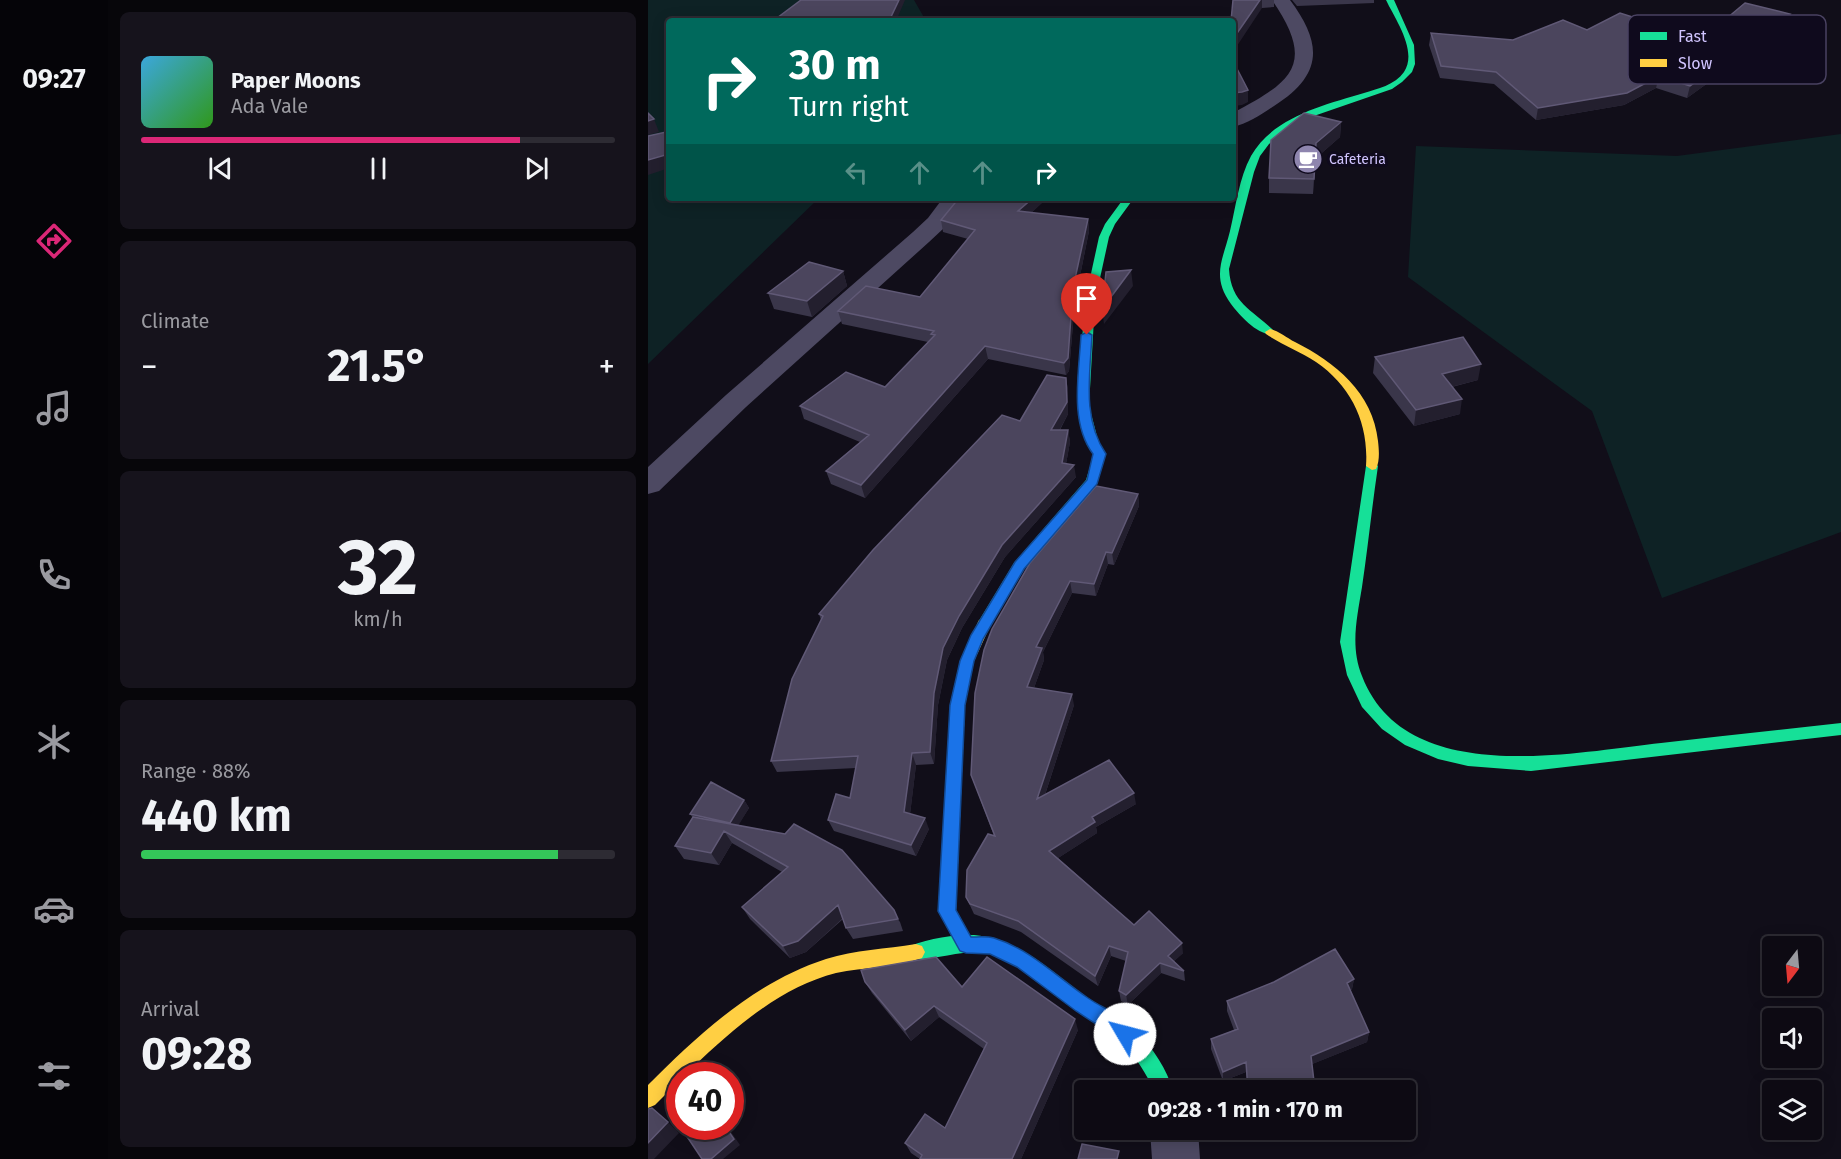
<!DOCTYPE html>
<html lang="en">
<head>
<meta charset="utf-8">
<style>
	:root { --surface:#0d0a13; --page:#16131c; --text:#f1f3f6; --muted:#9a9aa0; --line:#2d2b33; --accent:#db2777 }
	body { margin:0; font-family:"Fira Sans",sans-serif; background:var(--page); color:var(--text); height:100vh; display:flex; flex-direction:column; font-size:22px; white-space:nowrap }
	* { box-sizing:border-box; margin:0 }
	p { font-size:20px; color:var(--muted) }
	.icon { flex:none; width:33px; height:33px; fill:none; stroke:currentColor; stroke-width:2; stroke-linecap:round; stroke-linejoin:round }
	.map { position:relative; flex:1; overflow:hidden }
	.panel { display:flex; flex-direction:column; gap:12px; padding:12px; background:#07060a; width:540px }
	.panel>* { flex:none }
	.top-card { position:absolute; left:18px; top:18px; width:570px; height:183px; border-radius:6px; box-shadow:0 3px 15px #0003,0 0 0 2px var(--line); background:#00695c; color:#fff; overflow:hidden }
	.needle { width:39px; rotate:196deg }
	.buttons { position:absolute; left:1114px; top:936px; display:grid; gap:12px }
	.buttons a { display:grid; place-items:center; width:60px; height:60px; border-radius:6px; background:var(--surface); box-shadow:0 3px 15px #0003,0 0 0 2px var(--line); font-size:30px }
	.speed { position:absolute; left:18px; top:1062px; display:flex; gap:12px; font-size:30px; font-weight:700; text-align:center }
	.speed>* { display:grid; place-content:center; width:78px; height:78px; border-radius:50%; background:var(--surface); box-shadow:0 3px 15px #0003,0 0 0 2px var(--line); line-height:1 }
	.speed .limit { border:9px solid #d22; background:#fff; color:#111 }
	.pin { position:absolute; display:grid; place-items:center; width:51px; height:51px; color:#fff; margin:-62px -26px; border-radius:50% 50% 50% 0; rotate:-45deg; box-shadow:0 0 6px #0007 }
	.pin .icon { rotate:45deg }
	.me { position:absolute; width:66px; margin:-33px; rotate:307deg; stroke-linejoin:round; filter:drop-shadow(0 0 4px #0008) }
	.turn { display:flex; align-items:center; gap:21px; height:126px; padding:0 24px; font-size:27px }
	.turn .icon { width:78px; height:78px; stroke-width:2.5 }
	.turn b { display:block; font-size:42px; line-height:51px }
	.lanes { display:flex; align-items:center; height:57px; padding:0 24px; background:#0003; justify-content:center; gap:30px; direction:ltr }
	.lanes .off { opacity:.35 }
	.big { font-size:45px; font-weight:700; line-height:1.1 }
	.panel .tile { flex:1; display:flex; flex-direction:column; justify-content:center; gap:9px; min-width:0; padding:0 21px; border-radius:9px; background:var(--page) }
	.panel .dial { align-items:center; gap:0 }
	.dial b { font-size:78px; line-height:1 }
	.song { display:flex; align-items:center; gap:18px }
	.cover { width:72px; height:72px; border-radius:9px; background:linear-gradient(135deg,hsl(200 70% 55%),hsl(110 70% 35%)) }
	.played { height:6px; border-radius:3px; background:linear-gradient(90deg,var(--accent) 80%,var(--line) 80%) }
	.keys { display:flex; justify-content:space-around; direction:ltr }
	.heat { display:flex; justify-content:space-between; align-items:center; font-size:33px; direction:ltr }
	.charge { height:9px; border-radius:4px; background:linear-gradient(90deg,#34c759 88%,var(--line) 0) }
	.trip { position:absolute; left:426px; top:1080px; width:342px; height:60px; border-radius:6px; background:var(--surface); box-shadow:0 3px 15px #0003,0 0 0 2px var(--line); font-weight:700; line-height:60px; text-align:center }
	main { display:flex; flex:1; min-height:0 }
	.tabs { display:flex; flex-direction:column; width:108px; justify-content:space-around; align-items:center; background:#050408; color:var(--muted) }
	.tabs .icon { width:42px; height:42px }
	.tabs .selected { color:var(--accent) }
	.tabs b { font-size:27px; color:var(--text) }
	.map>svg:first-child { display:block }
	.green { fill:#0e2225 }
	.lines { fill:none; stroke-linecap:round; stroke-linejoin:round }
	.street { fill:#4d4962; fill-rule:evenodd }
	.fast { fill:#16e098; fill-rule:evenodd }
	.slow { fill:#ffcf43; fill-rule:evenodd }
	.wall { fill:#3a364a }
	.shaded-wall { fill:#231f2e }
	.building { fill:#4b455d; stroke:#605976; stroke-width:1.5 }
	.route { fill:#1a73e8; stroke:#114b97; stroke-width:1.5 }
	.labels { text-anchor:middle; stroke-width:6; stroke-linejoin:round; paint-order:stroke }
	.far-poi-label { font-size:14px; fill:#d1c5ff; stroke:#0f0a1d; text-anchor:start }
	.key { fill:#0f0a1d; stroke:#494261; stroke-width:1.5 }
	.key-label { font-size:16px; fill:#d1c5ff }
</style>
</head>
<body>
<main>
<nav class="tabs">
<b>09:27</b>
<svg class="icon selected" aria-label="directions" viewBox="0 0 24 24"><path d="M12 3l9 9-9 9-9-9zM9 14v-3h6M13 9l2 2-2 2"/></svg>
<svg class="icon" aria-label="music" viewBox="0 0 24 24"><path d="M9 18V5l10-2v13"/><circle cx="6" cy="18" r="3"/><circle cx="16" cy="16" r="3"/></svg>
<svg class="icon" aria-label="phone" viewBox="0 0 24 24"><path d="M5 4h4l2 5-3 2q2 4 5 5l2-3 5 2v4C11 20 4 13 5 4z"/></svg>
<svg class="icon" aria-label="climate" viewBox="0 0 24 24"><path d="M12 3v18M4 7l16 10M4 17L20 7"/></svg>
<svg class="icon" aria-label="car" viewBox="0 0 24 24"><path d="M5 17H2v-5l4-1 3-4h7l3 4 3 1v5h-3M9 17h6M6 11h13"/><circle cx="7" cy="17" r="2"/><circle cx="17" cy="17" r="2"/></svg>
<svg class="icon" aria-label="filters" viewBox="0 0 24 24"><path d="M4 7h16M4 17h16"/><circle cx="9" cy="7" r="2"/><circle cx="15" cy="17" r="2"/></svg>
</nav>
<section class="panel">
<div class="tile">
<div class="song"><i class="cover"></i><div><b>Paper Moons</b><p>Ada Vale</p></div></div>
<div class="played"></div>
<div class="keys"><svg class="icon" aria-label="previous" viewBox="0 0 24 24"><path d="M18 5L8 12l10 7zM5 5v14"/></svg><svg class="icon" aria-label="pause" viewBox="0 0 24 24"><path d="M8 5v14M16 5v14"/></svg><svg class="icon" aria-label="next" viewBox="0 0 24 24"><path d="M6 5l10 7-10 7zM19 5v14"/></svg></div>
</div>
<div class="tile"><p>Climate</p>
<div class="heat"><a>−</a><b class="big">21.5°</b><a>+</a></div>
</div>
<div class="tile dial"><b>32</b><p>km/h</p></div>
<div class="tile"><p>Range · 88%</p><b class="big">440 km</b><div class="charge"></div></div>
<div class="tile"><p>Arrival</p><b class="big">09:28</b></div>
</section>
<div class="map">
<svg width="1193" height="1159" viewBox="0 0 1193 1159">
	<rect width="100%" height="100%" fill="#110e19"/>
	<path class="green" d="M0 0H266L278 21H21V198H171L0 364Z
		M1193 134V532L1014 598 944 411 760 277 768 146 1029 156Z"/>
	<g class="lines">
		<path class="street" d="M624 0H642C675 44 675 75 626 106 614 114 599 124 585 127V113C645 81 668 64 624 0Z
			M295 198H318L296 228 281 242 98 407 11 491 0 494V467L78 395 265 232 280 218Z
			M502 1130H550L552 1159H504Z"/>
		<path class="fast" d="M738 0H746L766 45 767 64 764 72 754 82 744 89 660 118 633 134 621 144 612 156 606 172 581 269C583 305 606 310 627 332L626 334C611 337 591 315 583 304 563 276 575 260 582 231 588 206 591 178 603 156 625 117 676 105 716 93 729 89 747 85 756 72 770 51 747 19 738 0Z
			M476 198H486L467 224 461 237 447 301 441 406 451 444 458 454 448 484 376 569 341 628H331L329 624 366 563 438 480 446 454 439 445 429 406 437 301 451 237 457 224Z
			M724 462 730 466C724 506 720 547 714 587 709 618 702 646 714 676 757 788 922 753 1013 743 1073 736 1133 730 1193 723V735L883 771 820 766 790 759 757 745 734 729 714 707 699 675 692 642 718 466Z
			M326 935C372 939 402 971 437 996 455 1008 474 1017 489 1032 505 1048 519 1070 525 1090H506C498 1074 489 1058 476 1045 461 1030 443 1022 427 1010 398 990 371 957 334 952 314 950 276 963 262 958L259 952 262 946C282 938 305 935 326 935Z"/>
		<path class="slow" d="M622 329C631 331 639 338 647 342 687 362 725 393 730 441 731 450 732 461 728 469L724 470 718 466C721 423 703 386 668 362 652 351 634 345 618 334L617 332Z
			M336 619 341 620 343 624 326 661 317 705 308 910 327 945 324 951 318 953 312 951 290 911 303 705 312 661 331 620Z
			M268 944 274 946 277 952 274 958C248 968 216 967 188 973 129 988 79 1034 36 1076H32V1080L7 1105 0 1108V1085C52 1033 107 982 178 959 207 950 238 949 268 944Z"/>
	</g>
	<path class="wall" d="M585 0H626V7L614 8Z
		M644 0H726V3L649 6Z
		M1139 26 1039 98 1008 88 976 105 888 120 846 84 792 78 781 45 783 33 865 40 939 30 1054 39Z
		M693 122 692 137 668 158 665 194 621 193V178Z
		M311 198H399L383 213 440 219 441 231 427 301 421 371 418 375 340 359 217 498 183 484 178 471 212 442 156 419 152 406 237 387 280 342 194 324 190 311 272 297 320 239 295 232 293 220Z
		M195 271 199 286 164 317 126 309 120 293Z
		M727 357 830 380 804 387 812 414 766 426 725 373Z
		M418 378 420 390V414L412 430H420L422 442 418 464 428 477 357 557 314 628 299 660 290 705 286 764 268 765 262 814 281 829 268 856 186 831 180 820 202 798 208 768 129 772 123 761 173 620 171 614 372 421Z
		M490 494 491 506 466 565 460 564 448 596 424 593 395 652 396 660 386 688 426 705 397 795 488 804 448 827 449 833 410 858 486 925 535 953 526 961 536 971 537 981 513 973 480 1005 473 1001 471 991 478 961 463 956 450 986 373 932 326 914 318 897 346 836 323 775 327 693Z
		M96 800 101 808 90 825 194 850 252 922 255 931 205 939 198 928 195 919 158 952 142 958 102 919 94 907 134 872 84 843 71 865 36 859 27 846 45 818 42 814Z
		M706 979 704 989 702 991 721 1032 719 1042 664 1064 667 1090H600L598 1072 575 1081 563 1049V1039L586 1030 579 1011V1001Z
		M217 982 314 987 430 1030 373 1159H272L263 1153 257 1143 297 1128 336 1049 291 1017 263 1041 224 993Z
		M603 1130H671L670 1134 604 1139Z"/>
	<path class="shaded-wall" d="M251 0H257L248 21H241Z
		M612 0H614V8L585 52V39Z
		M1142 14 1139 26 1039 98 1042 86Z
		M1011 76 1008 88 976 105 888 120 890 108Z
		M600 90V102L594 105 585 106V93Z
		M6 119 11 132 0 135V121Z
		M693 122 692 137 668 158 665 194 668 143Z
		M21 154V168L0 175V160Z
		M385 198H399L372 224 370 211Z
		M440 219 441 231 427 301 421 371 418 375 416 363 425 288Z
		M483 270 485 286 456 324 454 309Z
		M195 271 199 286 164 317 159 301Z
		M337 346 340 359 217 498 213 485Z
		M833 364 830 380 791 390 794 374Z
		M418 378 420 390V414L405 442 403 430Z
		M814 399 812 414 766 426 768 410Z
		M420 430 422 442 416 475 414 463Z
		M426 465 428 477 357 557 314 628 299 660 290 705 286 764 282 752 286 693 295 648 311 616 354 545Z
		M490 494 491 506 466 565 464 553Z
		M458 552 460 564 448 596 446 584Z
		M422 581 424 593 395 652 396 660 382 699 379 687 388 647Z
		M424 694 426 705 392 810 389 799Z
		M264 753 268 765 261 823 256 812Z
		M486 793 488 804 448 827 449 833 404 862 401 851 444 817Z
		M96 800 101 808 87 831 82 823Z
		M277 818 281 829 268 856 263 845Z
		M76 831 84 843 71 865 63 853Z
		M190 905 196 917 158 952 142 958 135 946Z
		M534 943 535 953 521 966 520 956Z
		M461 946 463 956 450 986 447 976Z
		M512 963 513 973 480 1005 478 995Z
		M706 979 704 989 697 993 699 983Z
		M286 1006 291 1017 263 1041 257 1030Z
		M427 1019 430 1030 373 1159H364Z
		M721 1032 719 1042 662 1065 663 1056Z
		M598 1062V1072L575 1081V1072Z
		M20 1122 31 1133 6 1159H0V1143Z
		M77 1126H79L92 1145 75 1159H63Z"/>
	<path class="building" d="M153 0H251L241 21H125Z
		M585 0H612L585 39V21H583Z
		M1097 3 1142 14 1042 86 1011 76 979 93 890 108 848 72 793 66 783 33 865 40 915 20 939 30 972 13 1054 39Z
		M585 61 600 90 594 92 585 93Z
		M0 113 6 119 0 121Z
		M656 113 693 122 668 143 666 179 621 178 623 140Z
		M18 132 21 135V154L0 160V136Z
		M311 198H385L370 211 440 219 425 288 420 358 416 363 337 346 213 485 178 471 221 435 152 406 198 372 237 387 287 335 283 334 286 331 190 311 218 286 272 297 327 230 293 220Z
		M161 262 195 271 159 301 120 293Z
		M483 270 454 309 458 272Z
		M815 337 833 364 794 374 814 399 768 410 727 357Z
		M399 375 418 378 419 402 403 430H420L414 463 426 465 354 545 311 616 295 648 286 693 282 752 264 753 256 812 277 818 263 845 180 820 188 794 202 798 210 756 123 761 144 679 175 616 171 614 225 550 354 415 372 421Z
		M448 486 490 494 464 553 458 552 446 584 422 581 388 647 394 648 379 687 424 694 389 799 461 760 486 793 444 817 447 822 401 851 486 925 501 911 534 943 520 956 536 971 512 963 478 995 471 991 480 952 461 946 447 976 370 921 322 904 318 897 319 870 340 834 347 836 323 775 327 693 336 650 344 629 382 563Z
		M63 782 96 800 82 823 42 814Z
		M45 817 137 834 146 824 194 850 246 910 250 919 198 928 190 905 150 941 135 946 94 907 140 867 76 831 63 853 27 846Z
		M687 949 706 979 699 983 721 1032 663 1056 667 1090H600L598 1062 575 1072 563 1039 590 1029 579 1001 626 982Z
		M288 957 314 987 339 957 427 1019 364 1159H272L274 1155 257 1143 277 1114 297 1128 339 1043 286 1006 257 1030 217 982 213 970Z
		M4 1108 20 1122 0 1143V1109Z
		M37 1126H77L86 1139 63 1159H54L34 1129Z
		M434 1144 471 1151 469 1159H430Z"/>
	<path class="route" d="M439 332 444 335C442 375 434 419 458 454L449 484 376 569 335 639 326 661 317 705 308 910 323 937C330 937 339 936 346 938 382 949 409 977 440 998 455 1009 478 1015 486 1034L484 1040 477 1043 428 1011 369 967 342 954 318 953 312 951 290 911 302 705 312 661 323 635 367 562 439 480 445 454C421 422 431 373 433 335Z"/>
	<defs>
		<g id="cafe-disc" transform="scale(1.5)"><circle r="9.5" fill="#8e85ae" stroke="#0f0a1d"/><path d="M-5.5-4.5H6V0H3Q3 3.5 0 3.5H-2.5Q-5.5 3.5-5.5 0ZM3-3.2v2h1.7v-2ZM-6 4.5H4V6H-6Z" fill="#fff"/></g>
	</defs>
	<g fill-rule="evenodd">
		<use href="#cafe-disc" x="660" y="159"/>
	</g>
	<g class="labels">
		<g class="far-poi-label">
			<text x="681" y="164">Cafeteria</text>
		</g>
	</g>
	<rect x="980" y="15" width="198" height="69" rx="9" class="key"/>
	<rect x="992" y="32" width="27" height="8" fill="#16e098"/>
	<rect x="992" y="59" width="27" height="8" fill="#ffcf43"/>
	<g class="key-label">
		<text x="1030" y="42">Fast</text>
		<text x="1030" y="69">Slow</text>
	</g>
</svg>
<div class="buttons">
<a><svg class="needle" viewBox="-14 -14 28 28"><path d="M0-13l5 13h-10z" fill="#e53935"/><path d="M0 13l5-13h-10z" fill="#9a9aa0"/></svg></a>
<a><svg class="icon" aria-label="sound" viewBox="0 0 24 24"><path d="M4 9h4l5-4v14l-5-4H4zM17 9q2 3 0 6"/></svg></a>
<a><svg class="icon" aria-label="layers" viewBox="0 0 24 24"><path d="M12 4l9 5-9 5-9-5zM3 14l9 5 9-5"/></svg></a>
</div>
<div class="speed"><div class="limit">40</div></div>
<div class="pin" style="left:439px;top:335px;background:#d93025"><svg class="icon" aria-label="arrive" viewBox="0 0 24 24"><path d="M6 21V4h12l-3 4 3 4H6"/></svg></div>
<svg class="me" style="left:477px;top:1034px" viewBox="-20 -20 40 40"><circle r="19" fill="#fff"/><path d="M0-13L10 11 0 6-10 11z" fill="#1a73e8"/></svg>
<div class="trip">09:28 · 1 min · 170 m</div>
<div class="top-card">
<div class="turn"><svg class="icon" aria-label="right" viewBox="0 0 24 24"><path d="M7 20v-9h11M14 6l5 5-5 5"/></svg><div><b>30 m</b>Turn right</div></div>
<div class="lanes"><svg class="icon off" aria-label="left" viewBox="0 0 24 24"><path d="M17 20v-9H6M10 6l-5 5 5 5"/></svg><svg class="icon off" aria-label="ahead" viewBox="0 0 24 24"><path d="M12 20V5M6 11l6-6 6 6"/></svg><svg class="icon off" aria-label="ahead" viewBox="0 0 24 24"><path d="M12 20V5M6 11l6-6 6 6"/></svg><svg class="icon" aria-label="right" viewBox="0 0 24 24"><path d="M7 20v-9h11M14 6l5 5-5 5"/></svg></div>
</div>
</div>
</main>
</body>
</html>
